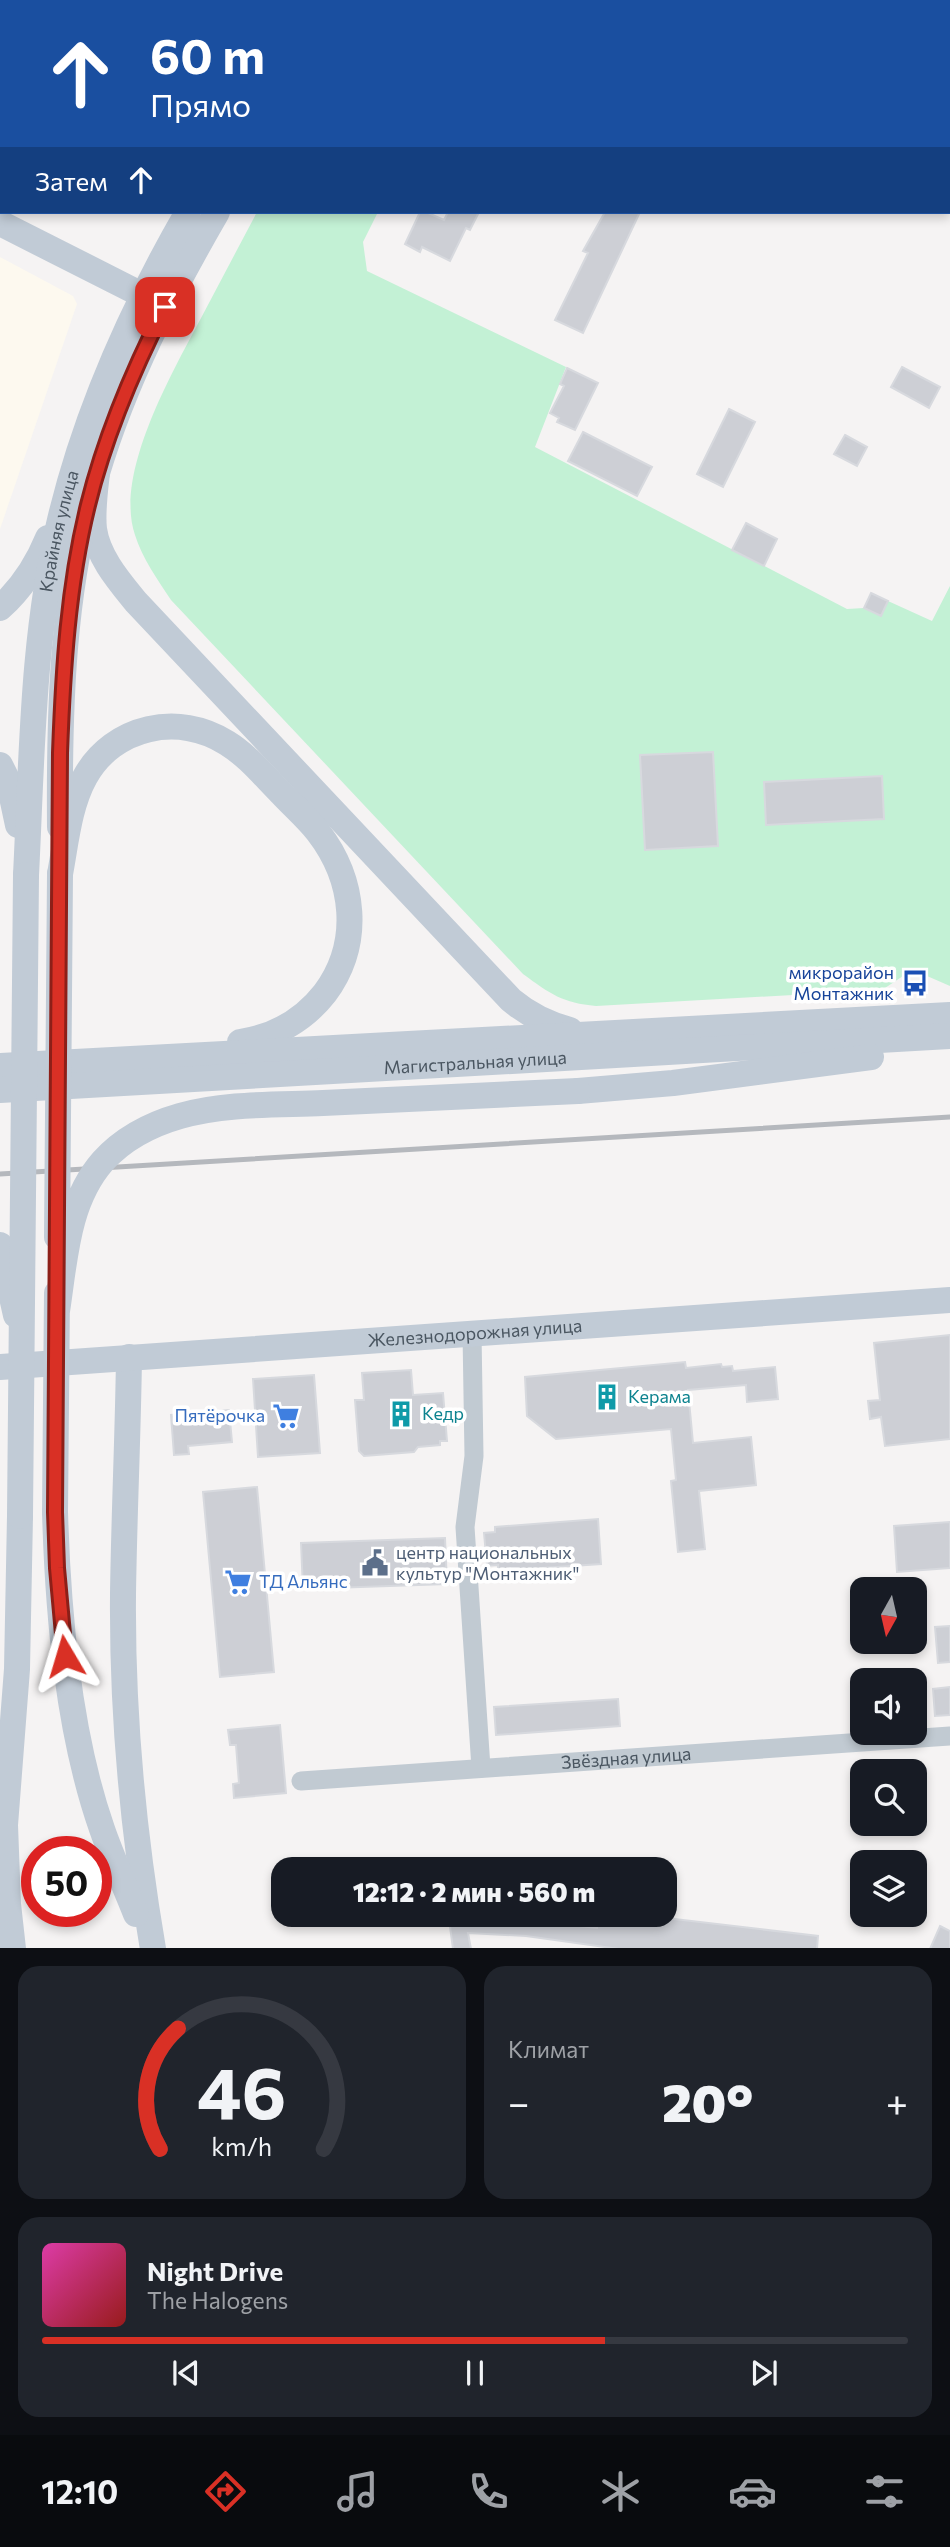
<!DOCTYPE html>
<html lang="ru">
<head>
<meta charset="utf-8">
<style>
	:root { --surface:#171b24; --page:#20242c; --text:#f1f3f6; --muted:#9ea1a6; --line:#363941; --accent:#d93025 }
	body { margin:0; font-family:Commissioner,sans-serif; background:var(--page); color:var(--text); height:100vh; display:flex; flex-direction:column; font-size:26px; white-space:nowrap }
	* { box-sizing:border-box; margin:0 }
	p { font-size:23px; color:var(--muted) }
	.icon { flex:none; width:38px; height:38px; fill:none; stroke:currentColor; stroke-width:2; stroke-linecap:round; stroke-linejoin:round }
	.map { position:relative; height:1948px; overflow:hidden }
	.side { display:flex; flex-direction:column; gap:18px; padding:18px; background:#0d0f14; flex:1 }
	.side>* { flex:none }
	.hud { position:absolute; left:0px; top:0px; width:950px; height:214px; box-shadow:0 4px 10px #0003; background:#1a4fa0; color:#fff; overflow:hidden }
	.needle { width:46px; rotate:188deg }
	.tools { position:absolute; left:850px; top:1577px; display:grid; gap:14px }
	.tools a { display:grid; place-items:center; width:77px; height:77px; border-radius:14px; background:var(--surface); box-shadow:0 4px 10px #0003; font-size:35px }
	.speed { position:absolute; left:21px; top:1836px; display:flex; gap:14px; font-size:35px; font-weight:700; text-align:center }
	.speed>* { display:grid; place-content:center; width:91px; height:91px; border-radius:50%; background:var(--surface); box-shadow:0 4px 10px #0003; line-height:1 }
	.speed .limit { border:10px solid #d22; background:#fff; color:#111 }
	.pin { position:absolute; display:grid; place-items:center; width:60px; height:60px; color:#fff; margin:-30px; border-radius:14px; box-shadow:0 4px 10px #0006 }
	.me { position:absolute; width:77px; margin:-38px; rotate:353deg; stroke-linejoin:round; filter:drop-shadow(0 0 5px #0008) }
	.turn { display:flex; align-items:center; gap:24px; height:147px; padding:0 35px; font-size:32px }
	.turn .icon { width:91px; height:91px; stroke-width:2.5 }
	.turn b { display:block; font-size:49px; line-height:60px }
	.then { display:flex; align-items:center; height:66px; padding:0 35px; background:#0003; gap:14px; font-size:26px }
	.big { font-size:52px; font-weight:800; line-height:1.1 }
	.side .tile { flex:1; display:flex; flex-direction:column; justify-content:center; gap:10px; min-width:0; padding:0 24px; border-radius:21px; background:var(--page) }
	.side .dial { align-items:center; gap:0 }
	.dial svg { height:182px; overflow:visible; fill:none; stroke:var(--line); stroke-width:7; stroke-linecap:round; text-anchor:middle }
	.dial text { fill:var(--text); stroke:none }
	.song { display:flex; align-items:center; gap:21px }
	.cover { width:84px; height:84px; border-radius:10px; background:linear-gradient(135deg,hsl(320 70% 55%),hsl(0 70% 35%)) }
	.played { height:7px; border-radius:4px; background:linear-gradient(90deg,var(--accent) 65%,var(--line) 65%) }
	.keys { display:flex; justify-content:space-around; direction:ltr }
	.heat { display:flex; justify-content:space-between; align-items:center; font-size:38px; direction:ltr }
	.side .tiles { flex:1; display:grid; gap:18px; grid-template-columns:1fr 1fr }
	.tile:last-child { grid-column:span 2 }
	.trip { position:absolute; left:271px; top:1857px; width:406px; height:70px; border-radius:21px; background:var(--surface); box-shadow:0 4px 10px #0003; font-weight:800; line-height:70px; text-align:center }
	.tabs { display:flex; height:112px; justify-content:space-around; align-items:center; background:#090b0e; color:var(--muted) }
	.tabs .icon { width:49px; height:49px }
	.tabs .selected { color:var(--accent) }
	.tabs b { font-size:32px; color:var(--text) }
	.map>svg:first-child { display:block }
	.commercial { fill:#fdf9ef }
	.green { fill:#c3f1d5 }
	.building { fill:#cdcfd5; stroke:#d7d9de; stroke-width:2 }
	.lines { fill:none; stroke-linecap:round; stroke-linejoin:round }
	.street { stroke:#c1cad2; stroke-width:19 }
	.secondary { stroke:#c1cbd6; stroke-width:26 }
	.rail { stroke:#b5b8bd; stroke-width:5 }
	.secondary-bridge { stroke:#c1cbd6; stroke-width:26 }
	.route-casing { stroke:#8d1f18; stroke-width:18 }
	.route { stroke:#d93025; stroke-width:12 }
	.labels { text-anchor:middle; stroke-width:7; stroke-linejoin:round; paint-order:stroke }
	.street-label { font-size:18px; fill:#4a5661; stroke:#fff }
	.transit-label { font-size:18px; fill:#164399; stroke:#fff; text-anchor:end }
	.culture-label { font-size:18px; fill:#0d838f; stroke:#fff; text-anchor:start }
	.shop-label { font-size:18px; fill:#366cbe; stroke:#fff; text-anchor:end }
	.service-label { font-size:18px; fill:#4e5e75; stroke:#fff; text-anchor:start }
</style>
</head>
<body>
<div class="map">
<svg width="950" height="1949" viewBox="0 0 950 1949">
	<rect width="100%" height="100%" fill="#f5f3f3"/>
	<path class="commercial" d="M0 257 73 296 77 304 0 529Z"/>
	<path class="green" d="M257 212H378L363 242 367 271 566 367 535 447 847 609 864 608 881 616 888 601 932 621 950 586V986L927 976H903L882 990 596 1006C563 1003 550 994 523 974L171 600C158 580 142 558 135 535 114 474 172 373 200 320 219 284 238 248 257 212Z"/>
	<path class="building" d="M420 212H426L444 220 448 212H479L470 230 466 228 450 261 422 247 420 252 405 244Z
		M605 212H640L583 333 555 320 588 253 583 251Z
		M902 367 940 387 929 408 891 387Z
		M567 368 598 383 575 430 557 422 559 418 550 413 564 386 560 384Z
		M729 409 755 422 723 487 697 474Z
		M583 432 652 467 637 496 568 461Z
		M845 435 867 447 857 466 834 454Z
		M746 523 777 539 764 566 732 550Z
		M871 593 888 601 881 616 864 608Z
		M713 752 718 846 645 850 640 755Z
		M882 776 884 819 766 825 764 782Z
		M950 1335V1439L885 1446 881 1417 870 1419 868 1401 880 1400 874 1343Z
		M685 1362 686 1368 721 1364 722 1367 732 1366 733 1371 775 1367 778 1399 747 1402 746 1385 688 1390 693 1443 751 1437 756 1485 699 1491 705 1549 678 1552 671 1481 676 1480 671 1429 556 1439 527 1416 525 1377Z
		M411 1370 413 1395 443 1393 447 1441H440V1445L418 1447 414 1452 364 1456 359 1451 355 1400H364L362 1373Z
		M314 1375 320 1453 258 1457 253 1379Z
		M229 1410 232 1442 188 1446 189 1454 174 1455 171 1415Z
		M257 1487 274 1672 220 1677 203 1492Z
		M598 1519 601 1564 498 1571V1565L487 1566 484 1533 495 1532V1527Z
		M950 1522V1568L897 1572 894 1526Z
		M445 1538 447 1584 303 1589 301 1543Z
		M950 1626V1662L938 1663 935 1627Z
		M950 1687V1715L935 1716 933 1689Z
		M618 1699 620 1726 496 1735 494 1707Z
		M280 1725 286 1793 234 1798 233 1784 239 1783 236 1745H230L228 1730Z
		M599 1914H632L818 1936 817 1949H619L526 1936 468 1933 471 1949H453L449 1919 466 1917 513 1919 597 1928Z
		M940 1926 950 1931V1949H930Z"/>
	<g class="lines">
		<g class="street">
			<path d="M472 1333 474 1456 465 1527 481 1768"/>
			<path id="s1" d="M301 1781 950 1736"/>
		</g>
		<g class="secondary">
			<path d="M329 2 330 0"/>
			<path d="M0 223 158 303"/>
			<path d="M97 473C95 491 92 511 94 529 98 557 119 581 136 602L511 1000C529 1015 547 1024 570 1030"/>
			<path d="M0 608C22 588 37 565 48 538"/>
			<path d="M0 765 9 783 18 825"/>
			<path d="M60 827C59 709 62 586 97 473 125 380 169 295 217 212"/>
			<path d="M60 874C66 842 69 806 85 777 113 726 179 712 227 743 248 756 264 776 281 793 293 806 307 818 318 832 355 880 362 943 325 993 304 1020 274 1037 240 1042"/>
			<path id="s2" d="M26 875C32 758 32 636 60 520 86 411 132 309 188 212"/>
			<path d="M0 1066 950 1015"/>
			<path id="s3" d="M0 1090 950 1036"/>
			<path d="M578 1091 673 1083 871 1057"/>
			<path d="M0 1245 16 1315"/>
			<path d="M129 1357C128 1436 124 1516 123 1595 122 1714 133 1832 153 1949"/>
			<path id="s4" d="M0 1367 950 1300"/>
			<path d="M55 1512C58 1615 68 1732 102 1829 112 1858 125 1886 136 1914"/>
			<path d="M13 1949 8 1904 5 1825 17 1669 20 1516"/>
		</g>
		<path class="rail" d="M0 1174 950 1117"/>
		<path class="secondary-bridge" d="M57 1237 60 874
			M57 1311C65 1259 67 1202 103 1161 123 1139 152 1124 180 1116 225 1103 276 1105 323 1103 408 1099 493 1095 578 1091
			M55 1512 57 1293
			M20 1516 26 875"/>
	</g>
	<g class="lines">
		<g class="route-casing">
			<path id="route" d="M65 1656 57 1568 55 1512 60 753C63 670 68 586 88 505 105 436 133 370 165 307"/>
		</g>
		<use href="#route" class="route"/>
	</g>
	<defs>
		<g id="bus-bare" transform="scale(2.1)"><path d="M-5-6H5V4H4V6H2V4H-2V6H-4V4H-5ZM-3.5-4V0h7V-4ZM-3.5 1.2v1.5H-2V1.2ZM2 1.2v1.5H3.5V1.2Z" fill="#1a4fb4" stroke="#fff" stroke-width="2.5" paint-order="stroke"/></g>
		<g id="building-bare" transform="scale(2.1)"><path d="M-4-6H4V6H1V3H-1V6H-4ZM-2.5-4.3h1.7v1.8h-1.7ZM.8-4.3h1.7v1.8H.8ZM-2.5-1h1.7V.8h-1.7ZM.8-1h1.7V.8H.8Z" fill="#0f9aa8" stroke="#fff" stroke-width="2.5" paint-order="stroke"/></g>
		<g id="supermarket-bare" transform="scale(2.1)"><path d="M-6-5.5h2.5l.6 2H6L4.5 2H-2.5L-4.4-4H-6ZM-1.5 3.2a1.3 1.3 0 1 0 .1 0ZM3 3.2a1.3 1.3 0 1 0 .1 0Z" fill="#3f7fe0" stroke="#fff" stroke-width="2.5" paint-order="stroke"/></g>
		<g id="civic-bare" transform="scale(2.1)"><path d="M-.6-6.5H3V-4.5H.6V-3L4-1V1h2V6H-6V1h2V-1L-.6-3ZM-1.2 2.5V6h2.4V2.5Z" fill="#5c6f8a" stroke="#fff" stroke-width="2.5" paint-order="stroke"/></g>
	</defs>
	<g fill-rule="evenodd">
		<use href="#bus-bare" x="915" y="983"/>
		<use href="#building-bare" x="607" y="1397"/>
		<use href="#building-bare" x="401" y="1414"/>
		<use href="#supermarket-bare" x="286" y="1416"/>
		<use href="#civic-bare" x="375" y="1563"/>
		<use href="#supermarket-bare" x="238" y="1582"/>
	</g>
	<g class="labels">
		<g class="street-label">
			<text dy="6" stroke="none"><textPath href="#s2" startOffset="346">Крайняя улица</textPath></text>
			<text dy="6" stroke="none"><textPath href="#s3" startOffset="476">Магистральная улица</textPath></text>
			<text dy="6" stroke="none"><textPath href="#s4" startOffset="476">Железнодорожная улица</textPath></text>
			<text dy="6" stroke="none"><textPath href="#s1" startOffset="326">Звёздная улица</textPath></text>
		</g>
		<g class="transit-label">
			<text x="894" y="979">микрорайон<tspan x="894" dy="21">Монтажник</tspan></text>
		</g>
		<g class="culture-label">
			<text x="628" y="1403">Керама</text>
			<text x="422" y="1420">Кедр</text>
		</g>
		<g class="shop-label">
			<text x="265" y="1422">Пятёрочка</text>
			<text x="259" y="1588" text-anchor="start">ТД Альянс</text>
		</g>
		<g class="service-label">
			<text x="396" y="1559">центр национальных<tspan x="396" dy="21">культур "Монтажник"</tspan></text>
		</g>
	</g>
</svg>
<div class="tools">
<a><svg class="needle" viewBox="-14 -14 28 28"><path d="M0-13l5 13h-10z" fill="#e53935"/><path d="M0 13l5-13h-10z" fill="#9ea1a6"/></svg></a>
<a><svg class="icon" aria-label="sound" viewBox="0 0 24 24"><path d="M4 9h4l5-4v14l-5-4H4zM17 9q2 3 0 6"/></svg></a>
<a><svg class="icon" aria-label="search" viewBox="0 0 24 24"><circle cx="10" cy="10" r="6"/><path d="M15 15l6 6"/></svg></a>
<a><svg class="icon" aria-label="layers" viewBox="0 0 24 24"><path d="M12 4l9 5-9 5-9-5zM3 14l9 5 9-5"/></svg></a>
</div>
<div class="speed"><div class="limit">50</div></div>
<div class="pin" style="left:165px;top:307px;background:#d93025"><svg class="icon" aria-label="arrive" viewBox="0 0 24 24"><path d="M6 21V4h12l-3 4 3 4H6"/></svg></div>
<svg class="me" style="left:65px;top:1656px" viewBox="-20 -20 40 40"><path d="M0-17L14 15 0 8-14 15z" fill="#d93025" stroke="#fff" stroke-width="4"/></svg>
<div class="trip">12:12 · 2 мин · 560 m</div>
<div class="hud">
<div class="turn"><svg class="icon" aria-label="ahead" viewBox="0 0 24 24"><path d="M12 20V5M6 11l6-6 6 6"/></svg><div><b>60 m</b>Прямо</div></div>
<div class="then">Затем<svg class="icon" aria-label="ahead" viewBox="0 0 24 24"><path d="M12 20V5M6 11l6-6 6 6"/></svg></div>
</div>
</div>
<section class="side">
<div class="tiles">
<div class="tile dial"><svg viewBox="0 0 100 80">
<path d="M14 69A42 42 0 1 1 86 69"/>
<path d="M14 69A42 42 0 0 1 22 16" stroke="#d93025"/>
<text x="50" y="56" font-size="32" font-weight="700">46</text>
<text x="50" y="72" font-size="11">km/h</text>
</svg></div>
<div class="tile"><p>Климат</p>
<div class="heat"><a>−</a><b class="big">20°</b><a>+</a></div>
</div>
<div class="tile">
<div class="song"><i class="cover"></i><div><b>Night Drive</b><p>The Halogens</p></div></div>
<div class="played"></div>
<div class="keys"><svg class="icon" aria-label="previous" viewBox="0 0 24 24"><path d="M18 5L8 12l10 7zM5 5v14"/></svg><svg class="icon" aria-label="pause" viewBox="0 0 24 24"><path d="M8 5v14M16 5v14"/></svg><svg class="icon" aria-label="next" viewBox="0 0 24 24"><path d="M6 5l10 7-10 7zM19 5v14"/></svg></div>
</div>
</div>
</section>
<nav class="tabs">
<b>12:10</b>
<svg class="icon selected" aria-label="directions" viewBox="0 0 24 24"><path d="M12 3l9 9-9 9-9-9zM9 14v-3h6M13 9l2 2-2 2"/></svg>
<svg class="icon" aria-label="music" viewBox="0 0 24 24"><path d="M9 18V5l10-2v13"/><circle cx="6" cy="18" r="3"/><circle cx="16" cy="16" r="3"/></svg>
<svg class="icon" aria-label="phone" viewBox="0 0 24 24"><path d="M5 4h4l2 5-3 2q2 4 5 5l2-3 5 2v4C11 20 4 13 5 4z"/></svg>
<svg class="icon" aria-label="climate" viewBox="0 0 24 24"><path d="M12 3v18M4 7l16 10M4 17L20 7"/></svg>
<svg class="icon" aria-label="car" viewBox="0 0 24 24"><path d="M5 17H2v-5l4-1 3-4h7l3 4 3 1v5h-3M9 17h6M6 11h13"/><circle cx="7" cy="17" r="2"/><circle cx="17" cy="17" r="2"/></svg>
<svg class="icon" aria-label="filters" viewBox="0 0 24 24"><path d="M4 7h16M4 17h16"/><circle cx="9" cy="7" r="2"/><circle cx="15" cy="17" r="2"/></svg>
</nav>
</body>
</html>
